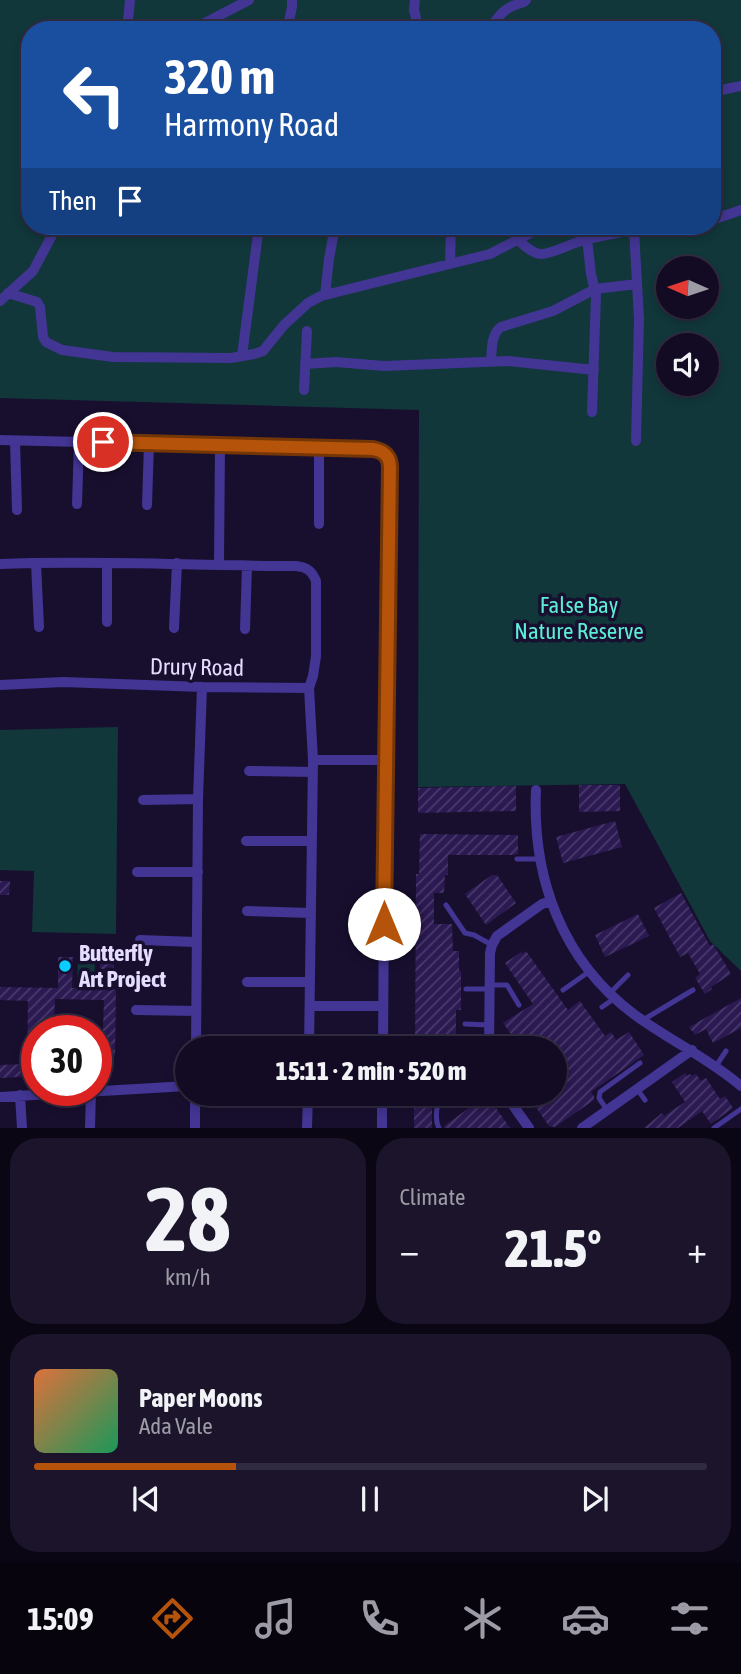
<!DOCTYPE html>
<html lang="en">
<head>
<meta charset="utf-8">
<style>
	:root { --surface:#120b23; --page:#1b142b; --text:#f1f3f6; --muted:#9c9ba6; --line:#312b41; --accent:#b45309 }
	body { margin:0; font-family:"Asap Condensed",sans-serif; background:var(--page); color:var(--text); height:100vh; display:flex; flex-direction:column; font-size:26px; white-space:nowrap }
	* { box-sizing:border-box; margin:0 }
	p { font-size:23px; color:var(--muted) }
	.icon { flex:none; width:38px; height:38px; fill:none; stroke:currentColor; stroke-width:2; stroke-linecap:round; stroke-linejoin:round }
	.map { position:relative; height:1128px; overflow:hidden }
	.side { display:flex; flex-direction:column; gap:10px; padding:10px; background:#0a0613; flex:1 }
	.side>* { flex:none }
	.top-card { position:absolute; left:21px; top:21px; width:700px; height:214px; border-radius:28px; box-shadow:0 4px 10px #0003,0 0 0 2px var(--line); background:#1a4fa0; color:#fff; overflow:hidden }
	.needle { width:46px; rotate:273deg }
	.buttons { position:absolute; left:656px; top:256px; display:grid; gap:14px }
	.buttons a { display:grid; place-items:center; width:63px; height:63px; border-radius:50%; background:var(--surface); box-shadow:0 4px 10px #0003,0 0 0 2px var(--line); font-size:35px }
	.speed { position:absolute; left:21px; top:1015px; display:flex; gap:14px; font-size:35px; font-weight:700; text-align:center }
	.speed>* { display:grid; place-content:center; width:91px; height:91px; border-radius:50%; background:var(--surface); box-shadow:0 4px 10px #0003,0 0 0 2px var(--line); line-height:1 }
	.speed .limit { border:10px solid #d22; background:#fff; color:#111 }
	.pin { position:absolute; display:grid; place-items:center; width:60px; height:60px; color:#fff; margin:-30px; border:4px solid #fff; border-radius:50%; box-shadow:0 2px 7px #0007 }
	.me { position:absolute; width:77px; margin:-38px; rotate:0deg; stroke-linejoin:round; filter:drop-shadow(0 0 5px #0008) }
	.turn { display:flex; align-items:center; gap:24px; height:147px; padding:0 28px; font-size:32px }
	.turn .icon { width:91px; height:91px; stroke-width:2.5 }
	.turn b { display:block; font-size:49px; line-height:60px }
	.then { display:flex; align-items:center; height:66px; padding:0 28px; background:#0003; gap:14px; font-size:26px }
	.big { font-size:52px; font-weight:800; line-height:1.1 }
	.side .tile { flex:1; display:flex; flex-direction:column; justify-content:center; gap:10px; min-width:0; padding:0 24px; border-radius:28px; background:var(--page) }
	.side .dial { align-items:center; gap:0 }
	.dial b { font-size:91px; line-height:1 }
	.song { display:flex; align-items:center; gap:21px }
	.cover { width:84px; height:84px; border-radius:10px; background:linear-gradient(135deg,hsl(20 70% 55%),hsl(150 70% 35%)) }
	.played { height:7px; border-radius:4px; background:linear-gradient(90deg,var(--accent) 30%,var(--line) 30%) }
	.keys { display:flex; justify-content:space-around; direction:ltr }
	.heat { display:flex; justify-content:space-between; align-items:center; font-size:38px; direction:ltr }
	.side .tiles { flex:1; display:grid; gap:10px; grid-template-columns:1fr 1fr }
	.tile:last-child { grid-column:span 2 }
	.trip { position:absolute; left:175px; top:1036px; width:392px; height:70px; border-radius:35px; background:var(--surface); box-shadow:0 4px 10px #0003,0 0 0 2px var(--line); font-weight:800; line-height:70px; text-align:center }
	.tab-bar { display:flex; height:112px; justify-content:space-around; align-items:center; background:#07040e; color:var(--muted) }
	.tab-bar .icon { width:49px; height:49px }
	.tab-bar .selected { color:var(--accent) }
	.tab-bar b { font-size:32px; color:var(--text) }
	.map>svg:first-child { display:block }
	.green { fill:#11373a; fill-rule:evenodd }
	.building { fill:url(#building-hatch) }
	.lines { fill:none; stroke-linecap:round; stroke-linejoin:round }
	.service { stroke:#423593; stroke-width:5 }
	.minor { stroke:#423593; stroke-width:10 }
	.route-casing { stroke:#753606; stroke-width:18 }
	.route { stroke:#b45309; stroke-width:12 }
	.poi-dot { fill:#09cdff; stroke:#180f2f; stroke-width:2.5 }
	.labels { text-anchor:middle; stroke-width:7; stroke-linejoin:round; paint-order:stroke }
	.park-label { font-size:23px; fill:#5bedd8; stroke:#180f2f }
	.street-label { font-size:23px; fill:#e5ddff; stroke:#180f2f }
	.poi-label { font-size:23px; font-weight:bold; fill:#e5ddff; stroke:#180f2f; text-anchor:start }
</style>
</head>
<body>
<div class="map">
<svg width="741" height="1128" viewBox="0 0 741 1128">
	<defs>
		<pattern id="building-hatch" width="6" height="6" patternUnits="userSpaceOnUse" patternTransform="scale(1.75)"><rect width="6" height="6" fill="#2b1952"/><path d="M-1 1l2-2M0 6l6-6M5 7l2-2" fill="none" stroke="#4a3a6c"/></pattern>
	</defs>
	<rect width="100%" height="100%" fill="#180f2f"/>
	<path class="green" d="M0 0H741V971L710 941 625 784 418 787 419 410 0 398ZM30 30H712V226H30ZM668 268H707V306H668ZM668 345H707V383H668Z
		M118 727 116 934 32 932 34 871 0 870V730Z
		M78 962 95 963 94 982H77Z"/>
	<path class="building" d="M579 785H620V811L579 812Z
		M516 786V811L418 813V788Z
		M615 821 622 847 563 863 556 837Z
		M420 834 518 835V854L513 855H448V875H445L444 893H434V924H452L453 951H459V971H461V1010H456V1041H451V1048H415L416 874H419Z
		M492 875H497L516 903 486 925 465 894Z
		M0 881H10L9 895H0Z
		M681 893 710 946 713 944 731 974 711 987 712 989 705 994 695 978 700 974 688 953 680 957 654 908Z
		M638 914 649 936 605 957 595 935Z
		M526 951 568 1010 580 1001 605 1036 611 1032 616 1040 629 1032 644 1055 591 1092 594 1096V1100L555 1127 549 1126 533 1103 547 1094H555V1048H506L516 1041 503 1023 533 1004 505 963 521 952 522 954Z
		M58 957H73L72 988H100V957H114V989L116 990 115 1056 102 1055 104 1000 55 999 54 1025H40V1031H37V1076L0 1078V1065L27 1064 28 1001 0 1000V987L58 988Z
		M741 998V1028L713 1043 706 1029 695 1035 689 1027Z
		M96 1063H104V1075H96Z
		M685 1073 687 1076 690 1074 692 1076 696 1074 701 1081 706 1078 720 1099 725 1096 733 1108 711 1124 702 1111 678 1128H644L662 1113 664 1116 685 1102 672 1082Z
		M414 1094H432V1128H414Z
		M487 1095 510 1128H444V1126Z"/>
	<g class="lines">
		<path class="service" d="M517 859H540
			M446 905 465 933 474 935 492 945
			M490 985H507L519 1005
			M466 989H490
			M563 990 590 971
			M610 993 628 975
			M602 1007 615 998
			M643 1020 693 990
			M465 1024 489 1025
			M716 1066 726 1051
			M637 1089 645 1100
			M607 1110 599 1098 600 1092 640 1063
			M439 1128C435 1121 436 1106 440 1098 448 1094 457 1099 465 1094
			M714 1128 741 1109"/>
		<path class="minor" d="M415 0 414 10 419 30
			M127 30 130 0
			M196 30 199 26 249 0
			M287 30 292 7V0
			M488 30C502 13 503 8 524 2L526 0
			M712 92 741 86
			M712 220 741 210
			M648 226 649 228 670 229 696 226
			M634 230 639 319 636 441
			M587 239 591 274 596 295 592 412
			M518 240C524 245 533 254 541 254 551 254 568 245 578 242 602 235 625 231 649 228
			M450 264 451 226
			M8 293 37 302 40 307 43 337 46 342 62 350 113 357 231 358 254 354 263 351 284 325 308 303 321 296 490 254 544 226
			M325 295 329 259 335 226
			M0 301 33 271 57 226
			M242 356 259 226
			M491 361C492 349 491 334 501 327L553 311 595 289 637 284
			M305 364 336 362 384 366 508 361 594 370
			M304 390 307 331
			M0 440 373 449C384 451 390 457 390 468L385 760 383 1048
			M15 441 17 510
			M77 504 79 442
			M147 505 149 443
			M319 524V448
			M36 563 39 627
			M0 564C99 560 198 566 296 566 307 567 312 571 316 581V656L313 676 309 688 313 760 309 1048
			M219 564 220 445
			M107 622V563
			M174 628 177 563
			M245 629 247 566
			M0 685 63 682 202 687 309 688
			M313 760H385
			M249 771 313 772
			M536 790C532 878 562 961 635 1015 669 1040 708 1058 741 1086
			M143 800 198 799
			M246 841H312
			M137 872H198
			M247 911 311 913
			M140 940 196 942
			M247 982H310
			M310 1006H383
			M136 1010 196 1011
			M196 1048 198 799 202 687
			M489 1048 490 953 492 945 497 936 542 904 551 901
			M195 1094V1128
			M505 1094 529 1128
			M20 1095 22 1128
			M0 1097 187 1086
			M90 1128 91 1091
			M307 1128 308 1094
			M382 1128V1094
			M582 1128 692 1050"/>
	</g>
	<g class="lines">
		<g class="route-casing">
			<path id="route" d="M103 442 373 449C384 451 390 456 390 468L384 924"/>
		</g>
		<use href="#route" class="route"/>
	</g>
	<circle class="poi-dot" cx="65" cy="966" r="7"/>
	<g class="labels">
		<g class="park-label">
			<text x="579" y="613">False Bay<tspan x="579" dy="26">Nature Reserve</tspan></text>
		</g>
		<g class="street-label">
			<text transform="translate(197 667) rotate(1)" y="8">Drury Road</text>
		</g>
		<g class="poi-label">
			<text x="79" y="961">Butterfly<tspan x="79" dy="26">Art Project</tspan></text>
		</g>
	</g>
</svg>
<div class="buttons">
<a><svg class="needle" viewBox="-14 -14 28 28"><path d="M0-13l5 13h-10z" fill="#e53935"/><path d="M0 13l5-13h-10z" fill="#9c9ba6"/></svg></a>
<a><svg class="icon" aria-label="sound" viewBox="0 0 24 24"><path d="M4 9h4l5-4v14l-5-4H4zM17 9q2 3 0 6"/></svg></a>
</div>
<div class="speed"><div class="limit">30</div></div>
<div class="pin" style="left:103px;top:442px;background:#d93025"><svg class="icon" aria-label="arrive" viewBox="0 0 24 24"><path d="M6 21V4h12l-3 4 3 4H6"/></svg></div>
<svg class="me" style="left:384px;top:924px" viewBox="-20 -20 40 40"><circle r="19" fill="#fff"/><path d="M0-13L10 11 0 6-10 11z" fill="#b45309"/></svg>
<div class="trip">15:11 · 2 min · 520 m</div>
<div class="top-card">
<div class="turn"><svg class="icon" aria-label="left" viewBox="0 0 24 24"><path d="M17 20v-9H6M10 6l-5 5 5 5"/></svg><div><b>320 m</b>Harmony Road</div></div>
<div class="then">Then<svg class="icon" aria-label="arrive" viewBox="0 0 24 24"><path d="M6 21V4h12l-3 4 3 4H6"/></svg></div>
</div>
</div>
<section class="side">
<div class="tiles">
<div class="tile dial"><b>28</b><p>km/h</p></div>
<div class="tile"><p>Climate</p>
<div class="heat"><a>−</a><b class="big">21.5°</b><a>+</a></div>
</div>
<div class="tile">
<div class="song"><i class="cover"></i><div><b>Paper Moons</b><p>Ada Vale</p></div></div>
<div class="played"></div>
<div class="keys"><svg class="icon" aria-label="previous" viewBox="0 0 24 24"><path d="M18 5L8 12l10 7zM5 5v14"/></svg><svg class="icon" aria-label="pause" viewBox="0 0 24 24"><path d="M8 5v14M16 5v14"/></svg><svg class="icon" aria-label="next" viewBox="0 0 24 24"><path d="M6 5l10 7-10 7zM19 5v14"/></svg></div>
</div>
</div>
</section>
<nav class="tab-bar">
<b>15:09</b>
<svg class="icon selected" aria-label="directions" viewBox="0 0 24 24"><path d="M12 3l9 9-9 9-9-9zM9 14v-3h6M13 9l2 2-2 2"/></svg>
<svg class="icon" aria-label="music" viewBox="0 0 24 24"><path d="M9 18V5l10-2v13"/><circle cx="6" cy="18" r="3"/><circle cx="16" cy="16" r="3"/></svg>
<svg class="icon" aria-label="phone" viewBox="0 0 24 24"><path d="M5 4h4l2 5-3 2q2 4 5 5l2-3 5 2v4C11 20 4 13 5 4z"/></svg>
<svg class="icon" aria-label="climate" viewBox="0 0 24 24"><path d="M12 3v18M4 7l16 10M4 17L20 7"/></svg>
<svg class="icon" aria-label="car" viewBox="0 0 24 24"><path d="M5 17H2v-5l4-1 3-4h7l3 4 3 1v5h-3M9 17h6M6 11h13"/><circle cx="7" cy="17" r="2"/><circle cx="17" cy="17" r="2"/></svg>
<svg class="icon" aria-label="filters" viewBox="0 0 24 24"><path d="M4 7h16M4 17h16"/><circle cx="9" cy="7" r="2"/><circle cx="15" cy="17" r="2"/></svg>
</nav>
</body>
</html>
